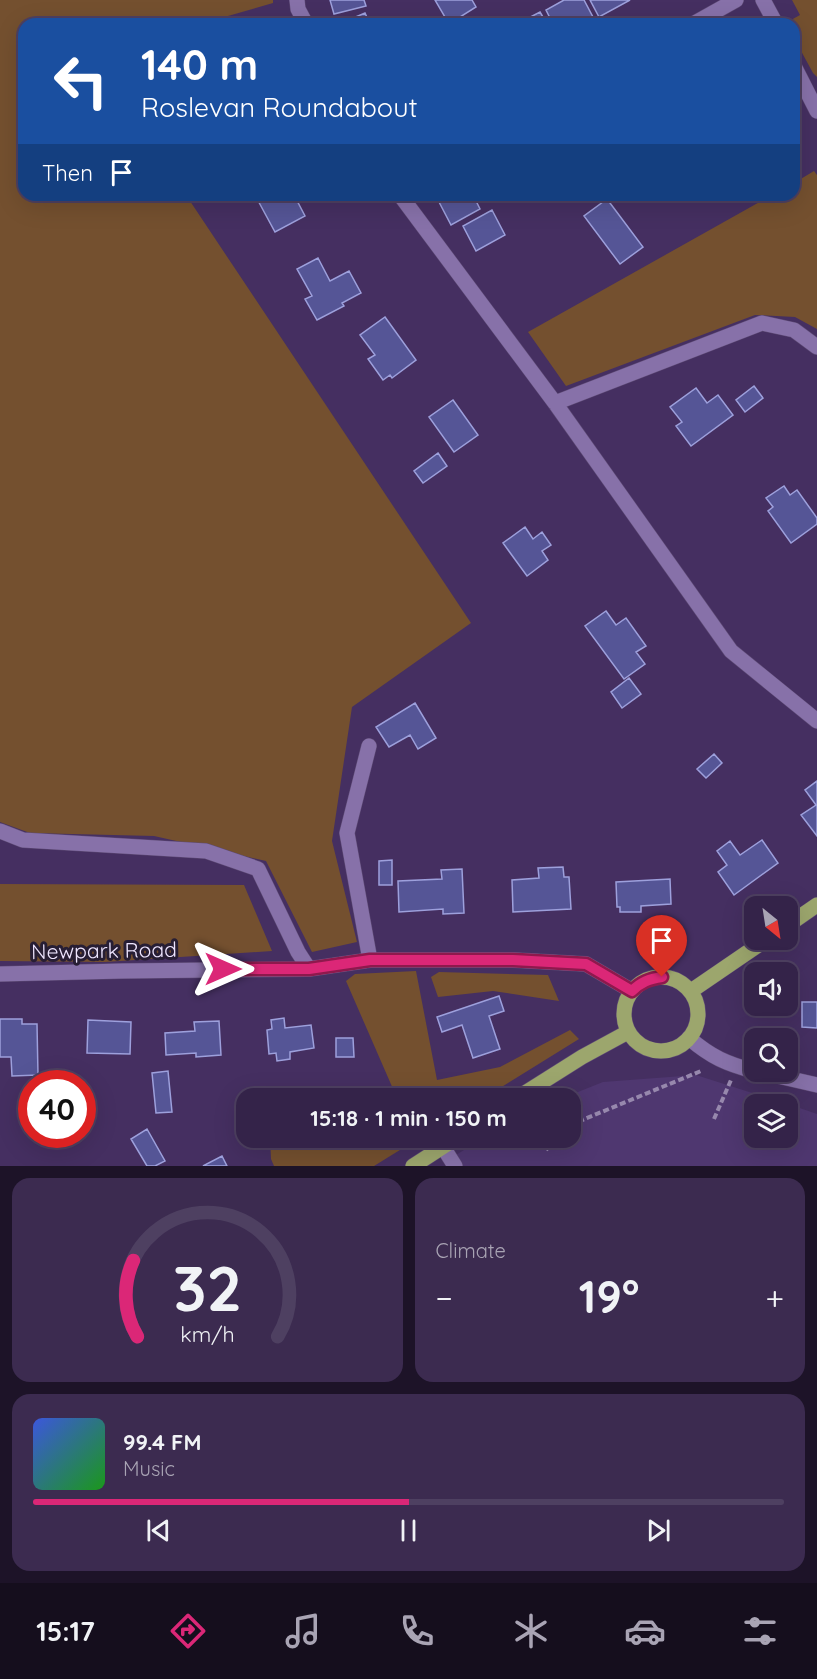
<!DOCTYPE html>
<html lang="en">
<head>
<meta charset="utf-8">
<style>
	:root { --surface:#342349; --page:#3c2b50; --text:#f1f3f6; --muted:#a9a4b4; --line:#4e4061; --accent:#db2777 }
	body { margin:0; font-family:Quicksand,sans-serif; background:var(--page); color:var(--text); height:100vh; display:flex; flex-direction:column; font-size:22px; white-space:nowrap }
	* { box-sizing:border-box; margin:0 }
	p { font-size:20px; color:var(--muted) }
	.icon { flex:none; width:33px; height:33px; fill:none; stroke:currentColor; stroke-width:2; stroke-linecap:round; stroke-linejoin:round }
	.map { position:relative; height:1166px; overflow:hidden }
	.side { display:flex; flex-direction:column; gap:12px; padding:12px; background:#1d1328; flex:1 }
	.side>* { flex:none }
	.banner { position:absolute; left:18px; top:18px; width:782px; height:183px; border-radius:18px; box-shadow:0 6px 24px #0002,0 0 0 2px var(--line); background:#1a4fa0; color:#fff; overflow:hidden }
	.needle { width:39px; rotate:150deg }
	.fabs { position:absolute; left:744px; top:896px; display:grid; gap:12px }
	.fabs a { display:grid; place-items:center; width:54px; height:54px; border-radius:12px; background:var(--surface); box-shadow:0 6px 24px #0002,0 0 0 2px var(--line); font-size:30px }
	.speed { position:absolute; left:18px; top:1070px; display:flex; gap:12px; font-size:30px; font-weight:700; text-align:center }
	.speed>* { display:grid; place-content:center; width:78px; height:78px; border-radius:50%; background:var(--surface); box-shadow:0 6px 24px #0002,0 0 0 2px var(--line); line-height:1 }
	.speed .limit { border:9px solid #d22; background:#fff; color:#111 }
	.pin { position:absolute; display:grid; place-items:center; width:51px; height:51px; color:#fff; margin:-62px -26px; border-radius:50% 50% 50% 0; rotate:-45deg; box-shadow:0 0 6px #0007 }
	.pin .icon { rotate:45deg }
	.me { position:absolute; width:66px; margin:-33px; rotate:90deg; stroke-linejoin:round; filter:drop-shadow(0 0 4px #0008) }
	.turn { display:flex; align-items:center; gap:21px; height:126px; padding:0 24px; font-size:27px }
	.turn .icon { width:78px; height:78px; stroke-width:2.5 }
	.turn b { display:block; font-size:42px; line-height:51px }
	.then { display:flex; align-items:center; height:57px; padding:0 24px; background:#0003; gap:12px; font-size:22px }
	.big { font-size:45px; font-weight:700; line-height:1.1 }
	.side .card { flex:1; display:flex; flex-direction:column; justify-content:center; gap:9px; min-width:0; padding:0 21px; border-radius:18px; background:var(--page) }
	.side .dial { align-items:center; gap:0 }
	.dial svg { height:156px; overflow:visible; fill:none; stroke:var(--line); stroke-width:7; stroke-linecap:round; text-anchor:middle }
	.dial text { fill:var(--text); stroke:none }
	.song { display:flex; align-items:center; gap:18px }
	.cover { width:72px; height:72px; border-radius:9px; background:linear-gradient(135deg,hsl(230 70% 55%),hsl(120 70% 35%)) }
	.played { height:6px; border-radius:3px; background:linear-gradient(90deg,var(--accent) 50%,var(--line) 50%) }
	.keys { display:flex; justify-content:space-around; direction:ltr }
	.heat { display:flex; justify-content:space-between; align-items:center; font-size:33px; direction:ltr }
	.side .tiles { flex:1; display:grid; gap:12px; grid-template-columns:1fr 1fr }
	.card:last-child { grid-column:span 2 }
	.trip { position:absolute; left:236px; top:1088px; width:345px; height:60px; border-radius:18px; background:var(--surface); box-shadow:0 6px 24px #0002,0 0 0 2px var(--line); font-weight:700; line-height:60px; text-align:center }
	.tab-bar { display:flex; height:96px; justify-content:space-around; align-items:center; background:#150e1d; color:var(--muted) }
	.tab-bar .icon { width:42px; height:42px }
	.tab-bar .selected { color:var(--accent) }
	.tab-bar b { font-size:27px; color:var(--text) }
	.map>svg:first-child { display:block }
	.built { fill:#4f3770 }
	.green { fill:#74502f }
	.building { fill:#555596; stroke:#9da0dc; stroke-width:1.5 }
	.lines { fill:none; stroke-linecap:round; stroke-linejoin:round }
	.minor-casing { stroke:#5e4b75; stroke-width:16 }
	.major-casing { stroke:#5e4b75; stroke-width:16 }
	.path { stroke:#9788ad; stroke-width:4; stroke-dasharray:6 3; stroke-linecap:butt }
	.minor { stroke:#8771a9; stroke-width:15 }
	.major { stroke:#9ca66d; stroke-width:15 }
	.route-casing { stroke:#8e194d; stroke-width:15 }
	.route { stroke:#db2777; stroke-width:10 }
	.labels { text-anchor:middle; stroke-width:6; stroke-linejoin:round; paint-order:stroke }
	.street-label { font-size:21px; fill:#eee5fe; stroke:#271e34 }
</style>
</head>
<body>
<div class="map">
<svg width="817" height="1166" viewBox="0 0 817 1166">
	<rect width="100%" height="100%" fill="#452f61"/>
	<path class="built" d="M696 1075 787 1104H754V1137H788V1104L817 1114V1166H463L456 1155 485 1137H570V1098H563L603 1082Z"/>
	<path class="green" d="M0 0H273V3L200 24H24V195H186L471 623 352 707 332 841 357 942 312 952 266 861 154 836 30 833 0 822Z
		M792 0H817V77L813 73 794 38V24H789L791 20 800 15Z
		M814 171 817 175V329L795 317 755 315 566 386 528 332 772 195H794V183Z
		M0 884 244 885 272 951 105 962 0 961Z
		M416 971 437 1080 500 1067 570 1030 579 1039 484 1098H397L346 981 355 974Z
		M439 972 548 975 559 1001 493 991 438 997 431 977Z
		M270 1137H421L374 1166H274L271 1159Z"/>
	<path class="building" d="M330 0H364L366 6 334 14Z
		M435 0H472L476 7 449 24Z
		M564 0H584L594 19 584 24H553L546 10Z
		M590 0H630L599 17Z
		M540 12 547 24H517Z
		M365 13 370 24H339Z
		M728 18 731 24H717Z
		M255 195H294L305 216 275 232Z
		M447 195H473L480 209 451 225 438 200Z
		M742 195H759L746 202Z
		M607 199 643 247 620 264 584 216Z
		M492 210 505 235 476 251 463 226Z
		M318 258 330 281 349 271 361 293 342 303 344 306 317 320 305 299 312 296 297 269Z
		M385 317 416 360 392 378 390 375 383 380 368 359 375 355 360 335Z
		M754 386 763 398 745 412 736 400Z
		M696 388 707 403 718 395 733 415 691 446 676 426 682 422 670 407Z
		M453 400 478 435 454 452 429 417Z
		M438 453 447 466 423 483 414 471Z
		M784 486 790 495 797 490 817 518V524L791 543 768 511 773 507 766 498Z
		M525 527 533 539 542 532 551 545 542 551 548 560 527 576 503 543Z
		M606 611 616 625 626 618 646 646 636 652 645 664 624 679 585 626Z
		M629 678 641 694 622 708 611 692Z
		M415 703 436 738 418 749 410 735 389 747 376 727Z
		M714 754 722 763 706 778 697 769Z
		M817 781V836L801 815 816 805 805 790Z
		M762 840 778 863 734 895 718 872 727 865 717 851 730 841 740 855Z
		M392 860V885H379V861Z
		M563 867 564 877H569L571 909 513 912 512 880 539 878 538 868Z
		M462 869 464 913 443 914V909L399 912 398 881 442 879 441 870Z
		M670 879 671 904 641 906V912H620V907H617L616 882Z
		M499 996 504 1011 489 1016 500 1049 473 1058 462 1025 442 1032 437 1017Z
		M802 1002H817V1028L802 1027Z
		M284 1018 285 1028 311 1025 314 1048 290 1052V1059L277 1061 276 1053 269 1054 267 1030 272 1029 271 1020Z
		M0 1019H22V1024H37L38 1075 12 1076 11 1057H0Z
		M88 1020 131 1022 130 1054 87 1053Z
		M219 1021 221 1055 196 1057V1053L166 1055 165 1033 195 1031 194 1022Z
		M336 1038H353L354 1057H336Z
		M168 1071 172 1112 156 1113 152 1073Z
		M147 1129 165 1161 155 1166H147L131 1139Z
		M222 1156 227 1166H203Z"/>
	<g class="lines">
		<g class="minor-casing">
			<path id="minor" d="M297 0 298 9 306 24
				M763 0 776 24
				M693 24 736 0
				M794 66 817 111
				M400 195 555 403 731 651 817 721
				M555 403 762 323 794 330 817 347
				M369 746 347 833 370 960
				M0 831 23 840 206 851 258 869 298 952 309 969
				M0 974 123 971 309 969 370 960H513L586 964 632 991
				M689 1038C711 1057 727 1064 754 1071
				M756 1071 817 1085
				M443 1147 455 1166"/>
		</g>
		<g class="major-casing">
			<path id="major" d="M788 925 817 905
				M624 1014a37 37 0 1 1 74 0a37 37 0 1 1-74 0Z
				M691 991 767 939
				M517 1098 582 1057 628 1032
				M413 1166 458 1137"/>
		</g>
		<path class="path" d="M714 1119 731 1080
			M570 1125 701 1071
			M546 1150 558 1137"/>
		<use href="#minor" class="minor"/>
		<use href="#major" class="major"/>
	</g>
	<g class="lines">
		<g class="route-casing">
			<path id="route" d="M223 969H309L370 960H513L586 964 632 991C641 982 649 979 662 977"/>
		</g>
		<use href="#route" class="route"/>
	</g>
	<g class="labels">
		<g class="street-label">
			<text transform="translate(104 951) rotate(-1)" y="7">Newpark Road</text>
		</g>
	</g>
</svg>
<div class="fabs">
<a><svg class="needle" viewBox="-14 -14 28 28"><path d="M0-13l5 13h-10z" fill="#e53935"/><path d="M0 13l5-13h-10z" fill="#a9a4b4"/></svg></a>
<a><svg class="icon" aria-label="sound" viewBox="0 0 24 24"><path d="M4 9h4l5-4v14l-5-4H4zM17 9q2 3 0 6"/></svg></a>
<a><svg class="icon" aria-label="search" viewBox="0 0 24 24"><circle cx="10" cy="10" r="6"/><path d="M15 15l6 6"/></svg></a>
<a><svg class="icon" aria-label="layers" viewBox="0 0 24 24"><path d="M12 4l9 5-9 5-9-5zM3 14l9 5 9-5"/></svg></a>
</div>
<div class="speed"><div class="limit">40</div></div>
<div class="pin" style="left:662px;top:977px;background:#d93025"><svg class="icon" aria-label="arrive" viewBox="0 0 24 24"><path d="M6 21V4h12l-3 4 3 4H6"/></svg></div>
<svg class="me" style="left:223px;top:969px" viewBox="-20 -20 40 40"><path d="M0-17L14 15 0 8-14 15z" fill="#db2777" stroke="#fff" stroke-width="4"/></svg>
<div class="trip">15:18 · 1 min · 150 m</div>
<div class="banner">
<div class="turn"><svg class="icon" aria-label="left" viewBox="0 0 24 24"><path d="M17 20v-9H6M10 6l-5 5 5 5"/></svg><div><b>140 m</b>Roslevan Roundabout</div></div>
<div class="then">Then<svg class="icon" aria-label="arrive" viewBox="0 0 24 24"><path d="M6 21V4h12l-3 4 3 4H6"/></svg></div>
</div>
</div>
<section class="side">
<div class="tiles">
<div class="card dial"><svg viewBox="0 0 100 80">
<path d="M14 69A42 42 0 1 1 86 69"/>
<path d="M14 69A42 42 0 0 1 12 30" stroke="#db2777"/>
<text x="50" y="56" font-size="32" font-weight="700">32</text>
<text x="50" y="72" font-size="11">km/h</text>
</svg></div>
<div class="card"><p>Climate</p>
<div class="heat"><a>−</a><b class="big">19°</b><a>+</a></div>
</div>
<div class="card">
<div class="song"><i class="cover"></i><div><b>99.4 FM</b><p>Music</p></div></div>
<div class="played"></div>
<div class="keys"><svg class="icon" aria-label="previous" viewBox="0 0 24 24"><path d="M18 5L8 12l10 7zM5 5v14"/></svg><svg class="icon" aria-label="pause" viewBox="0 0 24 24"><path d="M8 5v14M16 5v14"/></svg><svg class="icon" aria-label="next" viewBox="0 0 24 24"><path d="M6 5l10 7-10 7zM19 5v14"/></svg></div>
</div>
</div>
</section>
<nav class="tab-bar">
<b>15:17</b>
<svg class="icon selected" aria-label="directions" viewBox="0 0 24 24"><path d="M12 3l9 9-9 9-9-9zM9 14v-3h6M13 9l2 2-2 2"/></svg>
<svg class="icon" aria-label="music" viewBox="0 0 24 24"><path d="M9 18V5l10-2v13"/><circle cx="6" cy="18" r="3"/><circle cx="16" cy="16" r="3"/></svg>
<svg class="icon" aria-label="phone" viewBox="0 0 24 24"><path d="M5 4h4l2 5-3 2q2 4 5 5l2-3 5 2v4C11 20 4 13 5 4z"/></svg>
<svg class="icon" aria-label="climate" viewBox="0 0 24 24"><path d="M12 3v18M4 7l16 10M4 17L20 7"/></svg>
<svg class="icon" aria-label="car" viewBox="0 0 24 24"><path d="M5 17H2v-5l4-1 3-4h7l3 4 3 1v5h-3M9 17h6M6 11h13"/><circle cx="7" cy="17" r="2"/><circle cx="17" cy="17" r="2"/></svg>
<svg class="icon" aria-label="filters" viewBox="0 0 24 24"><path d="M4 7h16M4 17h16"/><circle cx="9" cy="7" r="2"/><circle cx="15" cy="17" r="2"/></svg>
</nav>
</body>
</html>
